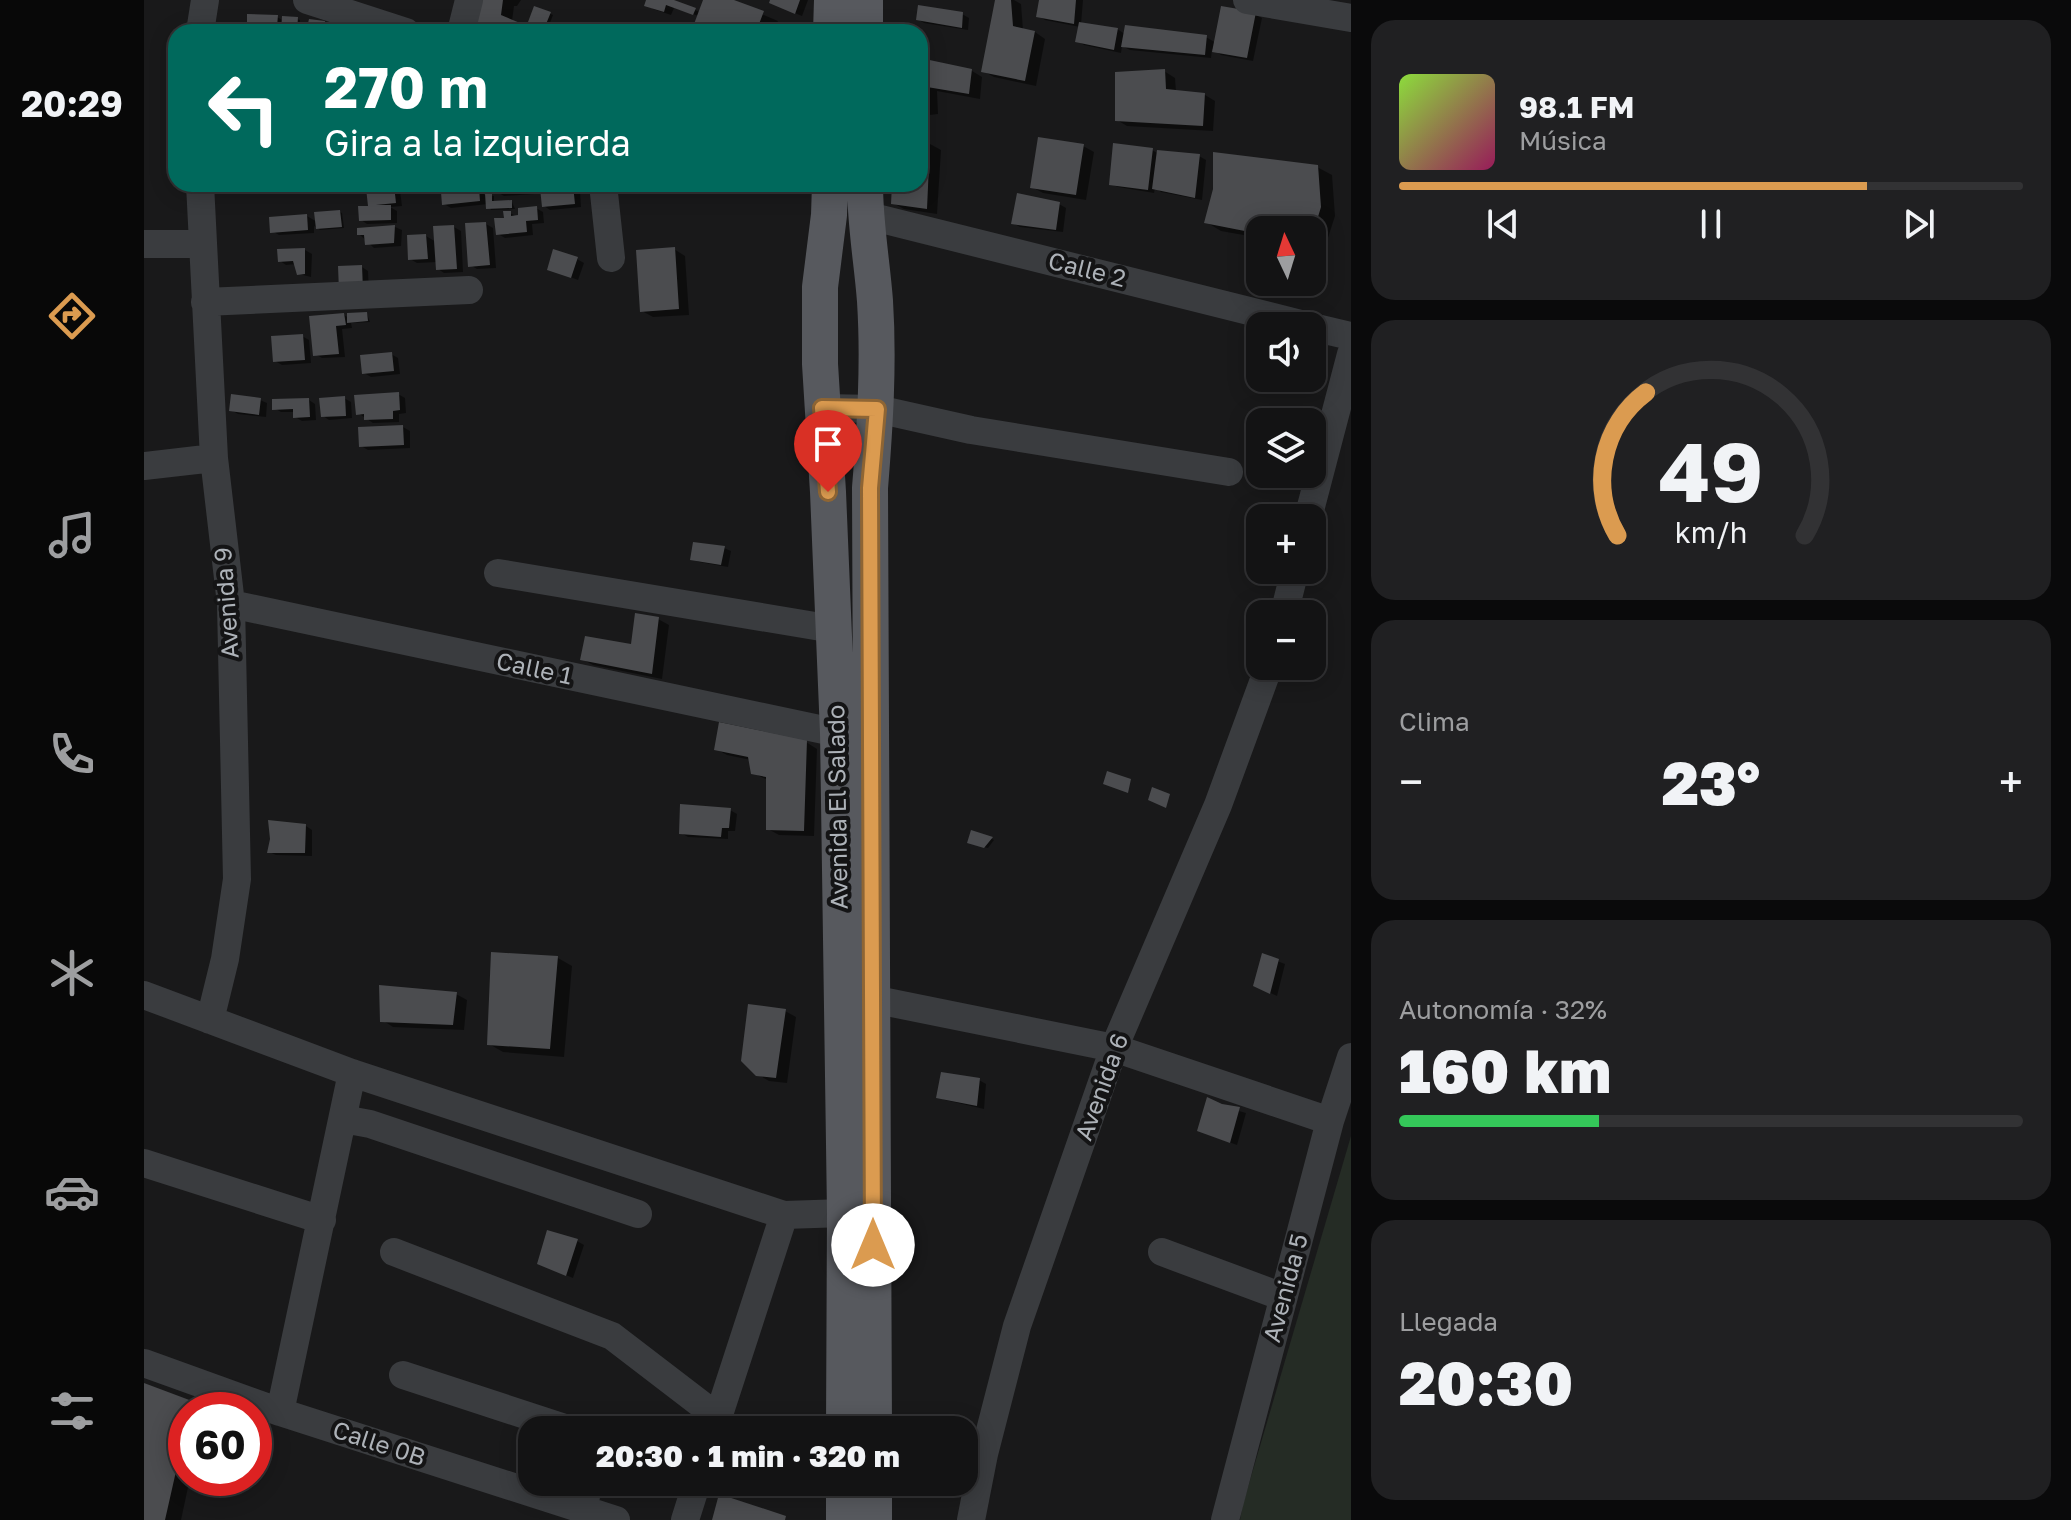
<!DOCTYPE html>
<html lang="es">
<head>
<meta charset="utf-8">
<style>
	:root { --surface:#131314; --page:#202022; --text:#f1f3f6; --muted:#9d9ea0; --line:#323234; --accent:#db9b50 }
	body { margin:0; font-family:"Golos Text",sans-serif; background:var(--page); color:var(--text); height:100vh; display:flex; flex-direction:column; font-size:30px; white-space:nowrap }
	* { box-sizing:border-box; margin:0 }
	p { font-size:26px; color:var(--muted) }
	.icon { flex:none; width:44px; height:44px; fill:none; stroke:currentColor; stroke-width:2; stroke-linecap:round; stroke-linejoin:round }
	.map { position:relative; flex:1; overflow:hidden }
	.drawer { display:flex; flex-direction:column; gap:20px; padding:20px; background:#0a0a0b; width:720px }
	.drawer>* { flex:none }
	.banner { position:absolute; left:24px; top:24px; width:760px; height:168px; border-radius:24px; box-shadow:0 4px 20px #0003,0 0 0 2px var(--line); background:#00695c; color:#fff; overflow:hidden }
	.needle { width:52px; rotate:356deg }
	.fabs { position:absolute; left:1102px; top:216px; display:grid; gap:16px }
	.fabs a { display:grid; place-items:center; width:80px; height:80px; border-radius:16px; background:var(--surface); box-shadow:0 4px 20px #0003,0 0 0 2px var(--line); font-size:40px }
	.speed { position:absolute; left:24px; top:1392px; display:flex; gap:16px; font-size:40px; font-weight:700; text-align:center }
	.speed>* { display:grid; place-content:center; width:104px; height:104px; border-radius:50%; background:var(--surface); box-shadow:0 4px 20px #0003,0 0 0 2px var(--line); line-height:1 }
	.speed .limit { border:12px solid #d22; background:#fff; color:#111 }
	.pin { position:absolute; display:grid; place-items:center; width:68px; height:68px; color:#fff; margin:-82px -34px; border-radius:50% 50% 50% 0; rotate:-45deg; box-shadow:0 0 8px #0007 }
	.pin .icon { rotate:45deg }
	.me { position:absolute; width:88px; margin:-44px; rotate:0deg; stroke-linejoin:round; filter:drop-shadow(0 0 6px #0008) }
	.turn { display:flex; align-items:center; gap:28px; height:168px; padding:0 24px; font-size:36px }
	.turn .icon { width:104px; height:104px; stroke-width:2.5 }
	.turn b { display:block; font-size:56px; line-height:68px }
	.big { font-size:60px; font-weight:800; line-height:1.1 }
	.drawer .widget { flex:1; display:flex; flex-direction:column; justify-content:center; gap:12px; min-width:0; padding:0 28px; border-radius:24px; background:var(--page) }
	.drawer .dial { align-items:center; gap:0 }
	.dial svg { height:208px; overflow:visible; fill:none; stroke:var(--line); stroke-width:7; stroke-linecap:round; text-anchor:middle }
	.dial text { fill:var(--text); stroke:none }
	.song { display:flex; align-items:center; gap:24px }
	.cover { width:96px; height:96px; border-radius:12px; background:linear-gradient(135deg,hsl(90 70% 55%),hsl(330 70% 35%)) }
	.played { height:8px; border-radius:4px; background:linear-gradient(90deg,var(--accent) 75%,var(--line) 75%) }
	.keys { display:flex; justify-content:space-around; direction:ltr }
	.heat { display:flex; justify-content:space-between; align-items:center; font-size:44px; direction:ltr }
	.charge { height:12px; border-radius:6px; background:linear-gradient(90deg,#34c759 32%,var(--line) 0) }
	.trip { position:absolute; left:374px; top:1416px; width:460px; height:80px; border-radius:24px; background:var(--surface); box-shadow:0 4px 20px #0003,0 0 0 2px var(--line); font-weight:800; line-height:80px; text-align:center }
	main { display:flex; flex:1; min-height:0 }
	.dock { display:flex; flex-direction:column; width:144px; justify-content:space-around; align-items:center; background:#080808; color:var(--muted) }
	.dock .icon { width:56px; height:56px }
	.dock .on { color:var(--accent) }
	.dock b { font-size:36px; color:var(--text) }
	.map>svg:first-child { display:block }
	.grass { fill:#252c25 }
	.shadow { fill:#0007 }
	.building { fill:#4b4c4f }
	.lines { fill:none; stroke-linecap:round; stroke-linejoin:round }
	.minor { stroke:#3a3c3f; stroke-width:28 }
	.major { stroke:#57595e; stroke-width:36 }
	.route-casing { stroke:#8e6534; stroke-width:20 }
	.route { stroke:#db9b50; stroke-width:14 }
	.labels { text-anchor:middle; stroke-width:8; stroke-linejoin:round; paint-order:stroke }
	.street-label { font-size:24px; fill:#adb2b8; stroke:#141415 }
</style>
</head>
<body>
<main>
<nav class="dock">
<b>20:29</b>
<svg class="icon on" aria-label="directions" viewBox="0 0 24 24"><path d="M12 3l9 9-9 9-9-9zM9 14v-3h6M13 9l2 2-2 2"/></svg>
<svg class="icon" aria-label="music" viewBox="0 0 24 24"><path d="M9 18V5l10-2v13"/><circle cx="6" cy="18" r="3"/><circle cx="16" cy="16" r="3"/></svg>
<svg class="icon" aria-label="phone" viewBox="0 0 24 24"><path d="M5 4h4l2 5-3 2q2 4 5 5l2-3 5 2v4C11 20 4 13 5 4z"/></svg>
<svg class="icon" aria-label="climate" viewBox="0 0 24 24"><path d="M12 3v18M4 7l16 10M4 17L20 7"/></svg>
<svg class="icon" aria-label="car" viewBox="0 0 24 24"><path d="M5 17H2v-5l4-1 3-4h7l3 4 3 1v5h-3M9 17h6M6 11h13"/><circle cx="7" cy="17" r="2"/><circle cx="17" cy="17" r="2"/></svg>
<svg class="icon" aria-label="filters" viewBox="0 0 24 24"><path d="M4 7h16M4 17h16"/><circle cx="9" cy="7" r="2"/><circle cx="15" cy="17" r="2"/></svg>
</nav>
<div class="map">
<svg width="1207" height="1520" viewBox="0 0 1207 1520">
	<rect width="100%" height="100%" fill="#19191a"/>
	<path class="grass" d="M1207 1136V1520H1096L1099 1504Z"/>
	<path class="shadow" d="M338 0H377L373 6H370L368 21 385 32H345L338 29Z
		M504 0H524L556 12 561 0H585L634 21 629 32H549L555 16 530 8 527 15 509 9Z
		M628 0H664L658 16 634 6Z
		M853 0H870L877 4 879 30 891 32 901 39 892 86 850 77 839 71Z
		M897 0H939L937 24 973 29 981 34 1062 37 1072 43 1111 14 1118 18 1109 61 1077 55 1068 49 1067 58 986 50 978 46 977 53 940 45 933 41 936 27 901 20 894 16Z
		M392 8 409 15 404 28 389 23Z
		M818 14 825 18 824 30 780 23 774 19Z
		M105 16 133 17 140 21 153 19 156 20 155 32 121 29 120 32H105Z
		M187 26 204 31 206 32H185Z
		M776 60 828 71 838 77 836 99 793 91 794 114 776 116Z
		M1020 71 1031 78 1032 92 1061 95 1071 101 1069 131 983 126 973 120Z
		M786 144 797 150 793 214 760 209 749 203 750 184H776V145Z
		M939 146 950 152 942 200 899 193 888 187Z
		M1008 150 1015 154 1055 156 1062 160 1058 200 1017 192 1011 188 1010 193 974 187 967 184Z
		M1173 167 1188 175 1191 216 1180 250 1168 248V230H1116V238L1077 231 1062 222Z
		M208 184H256V187H249L256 191 258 206 246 207 253 211V223L223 224 217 220 226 208 224 189H215Z
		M353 184H389L390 194 360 196 353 192Z
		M429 187 436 191 437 207 406 210 400 206Z
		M334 190 341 195 350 196V203L368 202 371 209 347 210 344 204 307 208 300 204Z
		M915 204 922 208 919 232 876 227 869 223Z
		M392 208 399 212 400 223 388 224 389 235 361 238 354 234 366 213 377 219Z
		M196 212 198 213 200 228 176 230 170 226V233L135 235 128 231 163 216 173 222Z
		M342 224 349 228 352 268 333 269 326 265Z
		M251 227 258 230 257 246 230 248 215 234V229Z
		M310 227 317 231 319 272 300 273 294 269 293 262 273 263 266 259 282 236 292 242Z
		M530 249 541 256 545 315 509 317 498 311Z
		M161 250 168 254 167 277 155 274 152 264 142 265 136 261Z
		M433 259 440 263 434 280 405 269Z
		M218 267 224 271 225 293H204Z
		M223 314 226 322 207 323 208 328 198 329 201 357 178 358 171 354 200 315 205 318Z
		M158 336 165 340 167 363 138 365 131 361Z
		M247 354 254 358 256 374 227 377 220 373Z
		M254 394 261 398 262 413 255 414V422L229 423 214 413Z
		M200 398 207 402 208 418 185 420 179 416Z
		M116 400 123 403 122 417 94 414 87 410Z
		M165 400 171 404 172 420 158 421 151 417V412H137L130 408Z
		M259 427 266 431V448L224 450 217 446Z
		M580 548 587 551 584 567 555 562 548 559Z
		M514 619 525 625 518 679 449 665 438 659 489 646Z
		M662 742 673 749 670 836 635 835 624 829V780L609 773 607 760 583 755 572 749Z
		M586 810 593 814 591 831H584V839L544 837 537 833Z
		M162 826 168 830V856L132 855 125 852Z
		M829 832 848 839 850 840 844 848 828 844Z
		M1120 956 1141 964 1133 996 1118 989Z
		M414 958 428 966 420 1057 359 1052 345 1044Z
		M312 994 323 1000 320 1030 249 1027 238 1020Z
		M641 1011 652 1017 643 1083 625 1081 613 1074Z
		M835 1080 842 1084 840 1109 801 1100 795 1097Z
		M1077 1106 1102 1113 1093 1145 1062 1134Z
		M433 1241 440 1245 429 1278 402 1267Z
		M0 1385 59 1410 60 1407 71 1410H42V1478H46L37 1520H0Z"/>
	<path class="building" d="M335 0H359L357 15 376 23 372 32H345L325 24Z
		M502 0H530L552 8 549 15 522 5 520 12 500 6Z
		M559 0H590L620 11 612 32H547Z
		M626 0H656L651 14 625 3Z
		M851 0H867L869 26 891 31 881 81 837 72Z
		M895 0H932L930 24 892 17Z
		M774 5 819 12 818 28 772 20Z
		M390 6 407 12 400 29 384 22Z
		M1077 6 1112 12 1103 58 1068 52Z
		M103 14 134 15 133 27 114 26V32H103Z
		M138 16 154 17 153 32H137Z
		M165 19 181 21 179 32H162Z
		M935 22 974 28 970 50 931 42Z
		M981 25 1063 35 1061 55 977 47Z
		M776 58 828 69 825 94 783 87V109H776Z
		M1021 69 1022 89 1061 93 1059 126 971 121V72Z
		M894 137 940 144 932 195 886 188Z
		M786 142 783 209 747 204 748 184H776V143Z
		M969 143 1009 148 1004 190 965 185Z
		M1013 150 1056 154 1051 198 1008 189Z
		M1069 152 1174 165 1177 207 1170 230H1116V234L1060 223 1069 189Z
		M351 184H383L384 191 351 193Z
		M250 185 252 203 232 205H247V220L215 221 214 206H224L222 188Z
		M429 185 431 204 398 207 396 188Z
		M335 188 336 201 298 205 297 192Z
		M341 193H348V201L368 200V208L342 209Z
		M873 193 916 202 912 230 867 224Z
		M393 206 394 220 382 221 383 232 352 235 350 218H360L359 211H367V216L374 215V208Z
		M196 210 198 227 172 229 170 212Z
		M163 214 164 230 126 233 125 217Z
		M342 222 346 265 324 267 321 223Z
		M251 225 250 243 221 245 220 235H213V228Z
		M310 225 313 269 292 270 289 226Z
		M282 234 284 259 264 260 263 235Z
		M531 247 535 309 496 312 492 250Z
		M161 248V274L153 275 149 261 134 262 133 249Z
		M409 249 434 257 427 278 403 270Z
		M218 265 219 290 195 291 194 266Z
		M223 312 224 321 203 323V313Z
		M200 313 202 325 192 326 195 354 169 356 165 316Z
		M159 334 161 360 129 362 127 336Z
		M248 352 250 371 218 374 216 355Z
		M255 392 256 410 249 411V419L220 420V414L212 415 210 395Z
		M87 394 117 398 115 415 85 411Z
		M201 396 202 416 177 417 175 398Z
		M165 398 166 417 149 418V409L128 410V399Z
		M259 425 260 445 215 447 214 427Z
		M549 542 581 546 577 565 546 560Z
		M491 613 515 617 508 674 436 660 441 636 487 644Z
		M575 722 663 740 660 831 622 830V777L607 774 604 757 570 750Z
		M963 771 987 779 984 793 959 784Z
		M1008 787 1026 794 1022 808 1004 800Z
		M536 804 587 808 585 828H578L577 837 535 834Z
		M124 820 162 824 161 853H123L126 839Z
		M827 830 849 837 840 848 823 843Z
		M347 952 414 956 406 1049 343 1045Z
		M1118 953 1135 959 1126 994 1109 986Z
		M235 985 313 992 309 1025 236 1022Z
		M604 1004 642 1009 632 1078 612 1076 597 1061Z
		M797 1072 836 1078 833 1106 792 1098Z
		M1063 1097 1078 1104 1096 1107 1086 1143 1053 1131Z
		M403 1230 434 1239 422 1276 393 1264Z
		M0 1383 48 1401 46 1410H42V1427L21 1520H0Z
		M575 1494 642 1516 641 1520H568Z"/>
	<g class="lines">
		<path class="minor" d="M163 0 262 32
			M1103 0 1207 18
			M56 32 61 0
			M317 32 325 0
			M56 184 70 458 87 604 93 879 81 959 66 1020
			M459 184 467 258
			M721 215 1165 326
			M0 244H58
			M61 302 325 290
			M1168 327 1207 336
			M678 408 733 409 827 430 1085 472
			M0 466 70 458
			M1164 518 1207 354
			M354 573 689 629
			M87 604 694 733
			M1140 614 1151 570
			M0 995 208 1073 640 1215 701 1213
			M728 999 970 1048 1186 1121
			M199 1119 226 1124 494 1214
			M0 1163 178 1220
			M250 1252 468 1336 575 1418
			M1018 1252 1139 1297
			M0 1363 136 1412 472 1520
			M259 1375 427 1430
			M136 1412 208 1073
			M570 1430 640 1215
			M440 1510 444 1482
			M541 1520 553 1482
			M827 1520 840 1454 873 1326 970 1048 1074 805 1125 666
			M1081 1520 1186 1121 1207 1057"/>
		<path class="major" d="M687 32 688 0
			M721 32V0
			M686 184 685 215 676 287V364L684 492 694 733 701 1213 700 1430
			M721 184C721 224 728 262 731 301 735 364 731 426 726 488L730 1430
			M730 1482V1520
			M700 1520V1482"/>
	</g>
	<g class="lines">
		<g class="route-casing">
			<path id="route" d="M684 492 678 408 733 409 726 488 729 1245"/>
		</g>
		<use href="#route" class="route"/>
	</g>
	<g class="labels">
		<g class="street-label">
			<text transform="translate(943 270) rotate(14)" y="8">Calle 2</text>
			<text transform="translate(83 603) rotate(-94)" y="8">Avenida 9</text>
			<text transform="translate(390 669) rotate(12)" y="8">Calle 1</text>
			<text transform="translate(694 807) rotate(-91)" y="8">Avenida El Salado</text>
			<text transform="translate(958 1087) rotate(-70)" y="8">Avenida 6</text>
			<text transform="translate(1142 1288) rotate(-75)" y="8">Avenida 5</text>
			<text transform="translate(235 1444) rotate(18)" y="8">Calle 0B</text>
		</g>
	</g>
</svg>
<div class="fabs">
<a><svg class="needle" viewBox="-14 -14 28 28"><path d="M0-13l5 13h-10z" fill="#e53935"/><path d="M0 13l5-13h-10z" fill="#9d9ea0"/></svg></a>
<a><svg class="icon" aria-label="sound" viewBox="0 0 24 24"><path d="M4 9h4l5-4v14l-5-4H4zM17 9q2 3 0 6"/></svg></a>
<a><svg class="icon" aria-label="layers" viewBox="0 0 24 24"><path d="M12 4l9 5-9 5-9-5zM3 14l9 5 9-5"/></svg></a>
<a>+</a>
<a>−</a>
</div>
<div class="speed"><div class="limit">60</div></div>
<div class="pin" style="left:684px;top:492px;background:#d93025"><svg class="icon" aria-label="arrive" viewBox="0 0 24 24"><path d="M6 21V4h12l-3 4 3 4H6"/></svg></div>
<svg class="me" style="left:729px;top:1245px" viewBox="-20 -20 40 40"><circle r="19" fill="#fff"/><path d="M0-13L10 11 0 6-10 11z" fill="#db9b50"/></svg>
<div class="trip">20:30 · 1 min · 320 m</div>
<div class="banner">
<div class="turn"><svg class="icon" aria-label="left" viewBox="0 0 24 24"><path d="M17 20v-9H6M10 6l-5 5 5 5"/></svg><div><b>270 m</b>Gira a la izquierda</div></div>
</div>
</div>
<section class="drawer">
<div class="widget">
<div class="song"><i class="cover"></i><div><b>98.1 FM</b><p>Música</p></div></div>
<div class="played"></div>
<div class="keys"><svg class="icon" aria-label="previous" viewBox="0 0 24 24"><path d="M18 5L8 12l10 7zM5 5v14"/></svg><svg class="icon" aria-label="pause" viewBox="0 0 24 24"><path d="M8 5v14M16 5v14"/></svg><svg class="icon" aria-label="next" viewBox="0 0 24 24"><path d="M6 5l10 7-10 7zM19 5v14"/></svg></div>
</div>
<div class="widget dial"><svg viewBox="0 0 100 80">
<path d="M14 69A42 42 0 1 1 86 69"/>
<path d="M14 69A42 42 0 0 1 25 14" stroke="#db9b50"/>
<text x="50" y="56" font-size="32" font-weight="700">49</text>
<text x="50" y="72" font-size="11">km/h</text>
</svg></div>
<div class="widget"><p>Clima</p>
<div class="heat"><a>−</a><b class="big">23°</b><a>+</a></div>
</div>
<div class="widget"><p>Autonomía · 32%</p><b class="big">160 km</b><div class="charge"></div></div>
<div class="widget"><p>Llegada</p><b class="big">20:30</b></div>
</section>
</main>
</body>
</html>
